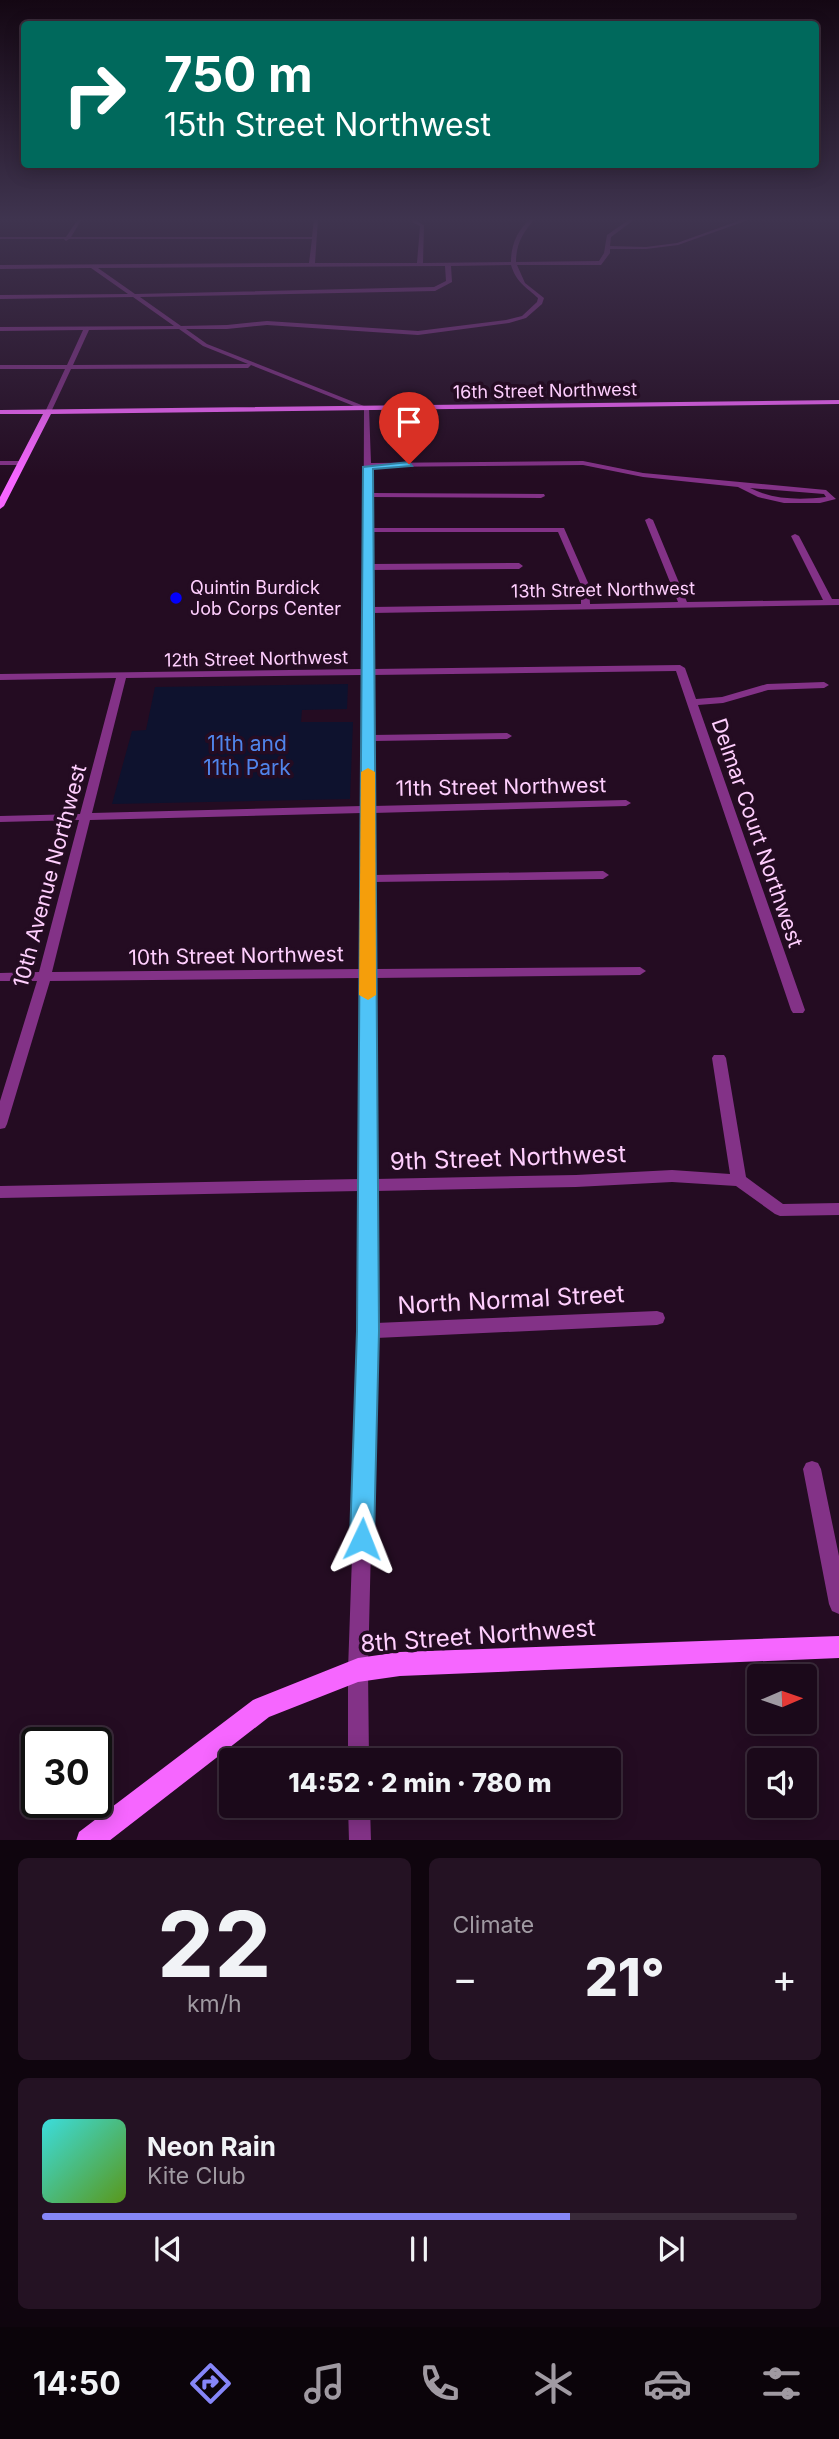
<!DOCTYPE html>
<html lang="en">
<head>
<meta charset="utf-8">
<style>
	:root { --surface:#1b091a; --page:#241223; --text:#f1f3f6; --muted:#a09aa2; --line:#392a39; --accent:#8686f8 }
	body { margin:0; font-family:Inter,sans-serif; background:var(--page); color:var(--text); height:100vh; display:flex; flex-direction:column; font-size:26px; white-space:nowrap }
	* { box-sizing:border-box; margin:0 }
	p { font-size:23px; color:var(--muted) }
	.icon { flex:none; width:38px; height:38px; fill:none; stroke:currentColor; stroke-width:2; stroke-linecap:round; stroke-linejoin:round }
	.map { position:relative; height:1840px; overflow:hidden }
	.drawer { display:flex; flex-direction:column; gap:18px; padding:18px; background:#0f050e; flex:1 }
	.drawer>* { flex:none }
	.hud { position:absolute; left:21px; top:21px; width:798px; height:147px; border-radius:7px; box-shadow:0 4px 18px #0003,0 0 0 2px var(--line); background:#00695c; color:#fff; overflow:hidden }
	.needle { width:46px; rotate:88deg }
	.buttons { position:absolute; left:747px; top:1664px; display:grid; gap:14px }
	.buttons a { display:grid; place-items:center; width:70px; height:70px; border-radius:7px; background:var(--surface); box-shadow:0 4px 18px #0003,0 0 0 2px var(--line); font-size:35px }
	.speed { position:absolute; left:21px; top:1727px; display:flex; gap:14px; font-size:35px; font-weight:700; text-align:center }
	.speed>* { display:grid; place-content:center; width:91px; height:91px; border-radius:50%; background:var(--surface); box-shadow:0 4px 18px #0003,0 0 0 2px var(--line); line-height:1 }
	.speed .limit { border:4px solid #111; border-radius:10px; background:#fff; color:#111 }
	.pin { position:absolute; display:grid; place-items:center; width:60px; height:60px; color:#fff; margin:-72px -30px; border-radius:50% 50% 50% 0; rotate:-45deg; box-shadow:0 0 7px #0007 }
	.pin .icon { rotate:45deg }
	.me { position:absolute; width:77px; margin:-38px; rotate:2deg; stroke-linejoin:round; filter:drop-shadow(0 0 5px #0008) }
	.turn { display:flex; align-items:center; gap:24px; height:147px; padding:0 28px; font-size:32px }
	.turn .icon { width:91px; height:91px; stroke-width:2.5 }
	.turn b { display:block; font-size:49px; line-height:60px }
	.big { font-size:52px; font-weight:800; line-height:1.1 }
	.drawer .widget { flex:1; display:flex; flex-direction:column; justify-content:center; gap:10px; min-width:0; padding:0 24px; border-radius:10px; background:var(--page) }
	.drawer .dial { align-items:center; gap:0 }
	.dial b { font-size:91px; line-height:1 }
	.song { display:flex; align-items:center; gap:21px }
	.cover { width:84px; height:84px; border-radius:10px; background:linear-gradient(135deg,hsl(180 70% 55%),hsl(90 70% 35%)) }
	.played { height:7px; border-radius:4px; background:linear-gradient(90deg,var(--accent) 70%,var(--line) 70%) }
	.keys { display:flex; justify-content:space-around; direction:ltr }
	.heat { display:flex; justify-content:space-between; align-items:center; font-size:38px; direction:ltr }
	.drawer .tiles { flex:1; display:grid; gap:18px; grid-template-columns:1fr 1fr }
	.widget:last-child { grid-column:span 2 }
	.trip { position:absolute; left:219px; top:1748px; width:402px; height:70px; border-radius:7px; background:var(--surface); box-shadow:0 4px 18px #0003,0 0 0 2px var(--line); font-weight:800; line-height:70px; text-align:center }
	.tab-bar { display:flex; height:112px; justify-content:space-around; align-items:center; background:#0b040a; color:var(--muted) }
	.tab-bar .icon { width:49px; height:49px }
	.tab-bar .selected { color:var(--accent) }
	.tab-bar b { font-size:32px; color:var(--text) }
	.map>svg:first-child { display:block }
	.green { fill:#0e122e }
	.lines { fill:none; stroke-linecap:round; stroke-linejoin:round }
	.street { fill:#833287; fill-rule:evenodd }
	.secondary { fill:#f666ff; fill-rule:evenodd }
	.route { fill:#4fc3f7; stroke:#337fa1; stroke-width:2 }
	.slow { fill:#f59e0b }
	.poi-dot { fill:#0300fa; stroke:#240c22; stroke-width:2.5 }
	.labels { text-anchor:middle; stroke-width:7; stroke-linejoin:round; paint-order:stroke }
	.far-street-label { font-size:18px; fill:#ffcffe; stroke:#240c22 }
	.far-poi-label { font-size:18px; fill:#ffcffe; stroke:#240c22; text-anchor:start }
	.park-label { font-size:21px; fill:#5084ea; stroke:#240c22 }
	.street-label { font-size:21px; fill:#ffcffe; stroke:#240c22 }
	.near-street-label { font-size:24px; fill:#ffcffe; stroke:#240c22 }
</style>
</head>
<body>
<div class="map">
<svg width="839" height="1841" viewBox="0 0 839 1841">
	<rect width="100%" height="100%" fill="#240c22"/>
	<path class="green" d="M348 684 347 709 302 710 301 722H353L350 799 112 804 132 731 146 730 155 687Z"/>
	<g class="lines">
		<path class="street" d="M78 219H82L71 237H312L314 219H318L315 263H417L420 226 412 222 414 220 424 225 423 263 511 262C511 245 517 231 530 219H535C523 232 516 244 516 262L599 261 604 253 607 235 630 219H635L611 237 610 246 646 247 677 243 744 219H751L678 245 646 249H610V253L601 265H517L525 283 544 298 542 304 526 318 509 323 418 335 267 325 227 329H186L207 344 369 408 371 463 583 461 643 473 826 490 836 499 820 503H784L758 497 738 487 643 477 583 465 371 467V493L544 494 545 496 541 498 371 497V528H564L589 585 590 604 678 602 645 520 649 518 653 520 687 602 823 600 791 536 795 534 799 536 832 599H839V605L372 613V669L680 665 685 668 696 699 722 697 767 684 824 682 829 685 824 688 768 690 723 703 698 705 805 1010 803 1013H793L791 1010 676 671 372 675V735L507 733 512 736 507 739 373 741V806L626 800 631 803 626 806 373 813V875L603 871 609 875 603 879 373 882 374 969 640 967 646 971 640 975 374 978 375 1179 576 1175 672 1170 730 1174 712 1058 714 1055H724L726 1058 746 1177 783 1204 839 1203V1215L780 1216 775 1214 736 1186 672 1182 576 1187 375 1191 376 1323 657 1311 663 1313 665 1318 663 1323 657 1325 376 1338 368 1670 369 1760H348V1670L360 1331V1191L0 1198V1186L360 1179 361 978 50 981 7 1124 5 1128 0 1129V1101L37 981H0V973L39 972 79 820 0 822V816L80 814 116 678 0 680V674L363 669 364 410 251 365 248 368 71 369 51 412 48 414 45 412 65 369H0V365H67L83 330 0 331V327L174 326 133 297 0 299V295L128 294 91 268 0 269V265L309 263 312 239H69L66 241 64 239H0V237H66ZM511 265C516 282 526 287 538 298L537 302 522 316 506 320 418 331 267 321 227 325 181 326 140 297 435 291 452 282 451 266ZM445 266 446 281 434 287 135 294 98 268ZM179 329 203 346 248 364 73 365 89 330ZM750 488 824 494 826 497C800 500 774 500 750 488ZM371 532H558L581 585V604L372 607 371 570 519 569 523 566 519 563 371 564ZM362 675V806L92 813 126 678ZM362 813 361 969 52 972 90 820Z
			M0 461H21L25 463 21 465H0Z
			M812 1461 818 1463 821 1469 839 1556V1614L832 1611 829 1604 803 1469 806 1463Z
			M348 1806H370L371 1841H349Z"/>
		<path class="secondary" d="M839 400V404L51 414 4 506 0 509V497L43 414H0V410Z
			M839 1636V1658L400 1676 358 1682 269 1717 109 1841H76L79 1832 253 1700 358 1658 400 1652Z"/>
	</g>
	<linearGradient id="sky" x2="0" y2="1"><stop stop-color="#140713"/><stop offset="0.46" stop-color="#3f344f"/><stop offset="1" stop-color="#3f344f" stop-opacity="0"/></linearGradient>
	<rect width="839" height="477" fill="url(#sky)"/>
	<path class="route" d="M409 462 412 466 373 469 379 1331 374 1539 371 1547 362 1551 353 1547 350 1539 357 1331 363 467Z"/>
	<path class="slow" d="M368 768 375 772 376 995 368 1000 359 995 361 772Z"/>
	<circle class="poi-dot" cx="176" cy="598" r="7"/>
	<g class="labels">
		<g class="far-street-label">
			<text transform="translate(545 391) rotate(-1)" y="6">16th Street Northwest</text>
			<text transform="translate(603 590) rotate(-1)" y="6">13th Street Northwest</text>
			<text transform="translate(256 659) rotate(-1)" y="6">12th Street Northwest</text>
		</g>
		<g class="far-poi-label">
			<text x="190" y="594">Quintin Burdick<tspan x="190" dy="21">Job Corps Center</tspan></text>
		</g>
		<g class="park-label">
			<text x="247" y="751">11th and<tspan x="247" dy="24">11th Park</tspan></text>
		</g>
		<g class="street-label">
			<text transform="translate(501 787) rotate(-1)" y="7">11th Street Northwest</text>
			<text transform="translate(757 833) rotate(71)" y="7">Delmar Court Northwest</text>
			<text transform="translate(50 876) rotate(-75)" y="7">10th Avenue Northwest</text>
			<text transform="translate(236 956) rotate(-1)" y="7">10th Street Northwest</text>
		</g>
		<g class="near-street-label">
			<text transform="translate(508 1158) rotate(-2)" y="8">9th Street Northwest</text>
			<text transform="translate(511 1300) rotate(-3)" y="8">North Normal Street</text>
			<text transform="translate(478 1636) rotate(-4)" y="8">8th Street Northwest</text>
		</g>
	</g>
</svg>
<div class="buttons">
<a><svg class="needle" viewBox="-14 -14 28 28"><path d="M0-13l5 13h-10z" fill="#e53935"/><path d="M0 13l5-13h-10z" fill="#a09aa2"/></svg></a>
<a><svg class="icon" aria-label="sound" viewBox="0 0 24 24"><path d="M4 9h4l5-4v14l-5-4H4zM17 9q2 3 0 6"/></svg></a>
</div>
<div class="speed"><div class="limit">30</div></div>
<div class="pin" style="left:409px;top:464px;background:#d93025"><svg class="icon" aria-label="arrive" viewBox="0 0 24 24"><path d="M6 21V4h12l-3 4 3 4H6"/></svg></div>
<svg class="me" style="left:362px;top:1539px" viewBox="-20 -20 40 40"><path d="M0-17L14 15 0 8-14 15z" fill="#4fc3f7" stroke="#fff" stroke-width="4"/></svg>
<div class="trip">14:52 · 2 min · 780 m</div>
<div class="hud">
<div class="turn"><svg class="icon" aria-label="right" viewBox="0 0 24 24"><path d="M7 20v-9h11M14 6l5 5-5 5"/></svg><div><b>750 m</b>15th Street Northwest</div></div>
</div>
</div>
<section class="drawer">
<div class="tiles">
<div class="widget dial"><b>22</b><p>km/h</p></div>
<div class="widget"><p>Climate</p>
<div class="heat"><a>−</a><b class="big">21°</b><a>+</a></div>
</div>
<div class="widget">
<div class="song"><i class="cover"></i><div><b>Neon Rain</b><p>Kite Club</p></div></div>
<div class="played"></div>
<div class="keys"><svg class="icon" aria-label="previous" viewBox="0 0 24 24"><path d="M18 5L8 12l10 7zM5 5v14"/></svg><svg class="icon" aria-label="pause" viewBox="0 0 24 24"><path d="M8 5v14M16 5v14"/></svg><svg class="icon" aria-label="next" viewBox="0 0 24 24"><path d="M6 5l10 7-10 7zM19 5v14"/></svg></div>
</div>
</div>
</section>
<nav class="tab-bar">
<b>14:50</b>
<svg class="icon selected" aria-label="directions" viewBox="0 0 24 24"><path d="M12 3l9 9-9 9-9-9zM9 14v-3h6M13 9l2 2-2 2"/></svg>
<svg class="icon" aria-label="music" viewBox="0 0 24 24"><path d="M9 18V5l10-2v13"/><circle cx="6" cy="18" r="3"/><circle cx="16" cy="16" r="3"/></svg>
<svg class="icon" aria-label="phone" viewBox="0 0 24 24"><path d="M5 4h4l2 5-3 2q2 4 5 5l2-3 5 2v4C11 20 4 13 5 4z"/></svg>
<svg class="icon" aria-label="climate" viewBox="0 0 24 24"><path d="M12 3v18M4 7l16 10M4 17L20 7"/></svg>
<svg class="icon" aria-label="car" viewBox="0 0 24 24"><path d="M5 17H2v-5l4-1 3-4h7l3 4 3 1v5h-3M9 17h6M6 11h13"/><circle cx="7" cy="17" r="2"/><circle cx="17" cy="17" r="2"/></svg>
<svg class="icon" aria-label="filters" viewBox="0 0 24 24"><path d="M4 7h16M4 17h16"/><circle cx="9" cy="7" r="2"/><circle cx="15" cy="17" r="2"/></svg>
</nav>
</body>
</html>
